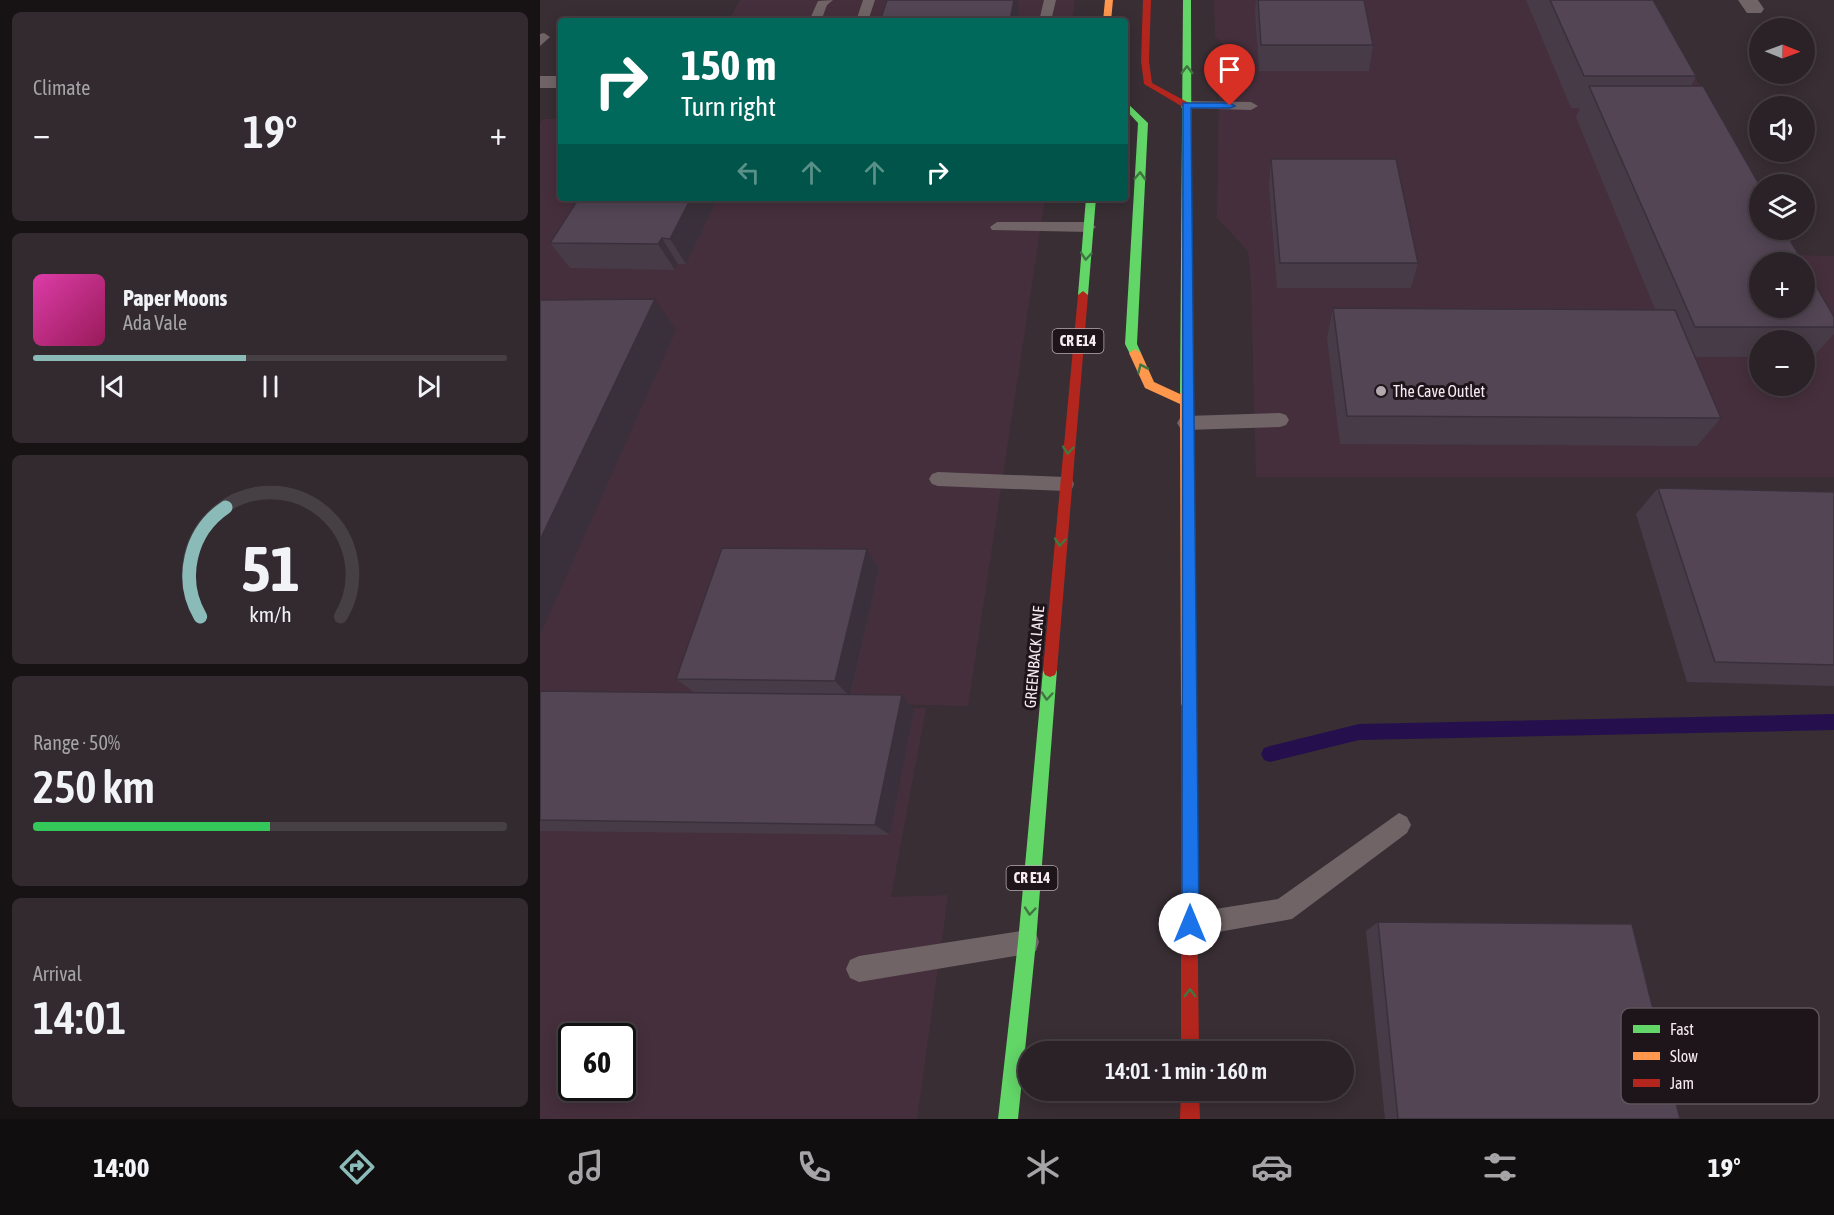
<!DOCTYPE html>
<html lang="en">
<head>
<meta charset="utf-8">
<style>
	:root { --surface:#2a2227; --page:#322a2f; --text:#f1f3f6; --muted:#a5a4a7; --line:#463f44; --accent:#8bbbb9 }
	body { margin:0; font-family:"Asap Condensed",sans-serif; background:var(--page); color:var(--text); height:100vh; display:flex; flex-direction:column; font-size:22px; white-space:nowrap }
	* { box-sizing:border-box; margin:0 }
	p { font-size:20px; color:var(--muted) }
	.icon { flex:none; width:33px; height:33px; fill:none; stroke:currentColor; stroke-width:2; stroke-linecap:round; stroke-linejoin:round }
	.map { position:relative; flex:1; overflow:hidden }
	.details { display:flex; flex-direction:column; gap:12px; padding:12px; background:#171315; width:540px }
	.details>* { flex:none }
	.banner { position:absolute; left:18px; top:18px; width:570px; height:183px; border-radius:6px; box-shadow:0 3px 15px #0003,0 0 0 2px var(--line); background:#00695c; color:#fff; overflow:hidden }
	.needle { width:39px; rotate:91deg }
	.fabs { position:absolute; left:1209px; top:18px; display:grid; gap:12px }
	.fabs a { display:grid; place-items:center; width:66px; height:66px; border-radius:50%; background:var(--surface); box-shadow:0 3px 15px #0003,0 0 0 2px var(--line); font-size:30px }
	.speed { position:absolute; left:18px; top:1023px; display:flex; gap:12px; font-size:30px; font-weight:700; text-align:center }
	.speed>* { display:grid; place-content:center; width:78px; height:78px; border-radius:50%; background:var(--surface); box-shadow:0 3px 15px #0003,0 0 0 2px var(--line); line-height:1 }
	.speed .limit { border:3px solid #111; border-radius:9px; background:#fff; color:#111 }
	.pin { position:absolute; display:grid; place-items:center; width:51px; height:51px; color:#fff; margin:-62px -26px; border-radius:50% 50% 50% 0; rotate:-45deg; box-shadow:0 0 6px #0007 }
	.pin .icon { rotate:45deg }
	.me { position:absolute; width:66px; margin:-33px; rotate:0deg; stroke-linejoin:round; filter:drop-shadow(0 0 4px #0008) }
	.turn { display:flex; align-items:center; gap:21px; height:126px; padding:0 24px; font-size:27px }
	.turn .icon { width:78px; height:78px; stroke-width:2.5 }
	.turn b { display:block; font-size:42px; line-height:51px }
	.lanes { display:flex; align-items:center; height:57px; padding:0 24px; background:#0003; justify-content:center; gap:30px; direction:ltr }
	.lanes .off { opacity:.35 }
	.big { font-size:45px; font-weight:600; line-height:1.1 }
	.details .card { flex:1; display:flex; flex-direction:column; justify-content:center; gap:9px; min-width:0; padding:0 21px; border-radius:9px; background:var(--page) }
	.details .dial { align-items:center; gap:0 }
	.dial svg { height:156px; overflow:visible; fill:none; stroke:var(--line); stroke-width:7; stroke-linecap:round; text-anchor:middle }
	.dial text { fill:var(--text); stroke:none }
	.song { display:flex; align-items:center; gap:18px }
	.cover { width:72px; height:72px; border-radius:9px; background:linear-gradient(135deg,hsl(320 70% 55%),hsl(330 70% 35%)) }
	.played { height:6px; border-radius:3px; background:linear-gradient(90deg,var(--accent) 45%,var(--line) 45%) }
	.keys { display:flex; justify-content:space-around; direction:ltr }
	.heat { display:flex; justify-content:space-between; align-items:center; font-size:33px; direction:ltr }
	.charge { height:9px; border-radius:4px; background:linear-gradient(90deg,#34c759 50%,var(--line) 0) }
	.trip { position:absolute; left:478px; top:1041px; width:336px; height:60px; border-radius:30px; background:var(--surface); box-shadow:0 3px 15px #0003,0 0 0 2px var(--line); font-weight:600; line-height:60px; text-align:center }
	.dock { display:flex; height:96px; justify-content:space-around; align-items:center; background:#110e10; color:var(--muted) }
	.dock .icon { width:42px; height:42px }
	.dock .active { color:var(--accent) }
	.dock b { font-size:27px; color:var(--text) }
	main { display:flex; flex:1; min-height:0 }
	.map>svg:first-child { display:block }
	.built { fill:#452f3c; fill-rule:evenodd }
	.lines { fill:none; stroke-linecap:round; stroke-linejoin:round }
	.stream { fill:#25104d; fill-rule:evenodd }
	.lane { fill:#706467; fill-rule:evenodd }
	.street { fill:#706467; fill-rule:evenodd }
	.fast { fill:#63d668; fill-rule:evenodd }
	.slow { fill:#ff974d; fill-rule:evenodd }
	.jam { fill:#b3261e; fill-rule:evenodd }
	.wall { fill:#473b48 }
	.shaded-wall { fill:#3a303b }
	.building { fill:#534554; stroke:#3a303b; stroke-width:1.5 }
	.oneway { stroke:#407641 }
	.route { fill:#1a73e8; stroke:#114b97; stroke-width:1.5 }
	.poi-dot { fill:#b4a8af; stroke:#1d151a; stroke-width:2 }
	.labels { text-anchor:middle; stroke-width:6; stroke-linejoin:round; paint-order:stroke }
	.shield { fill:#1d151a; stroke:#b6aab0; stroke-width:1.5 }
	.shield-label { font-size:15px; font-weight:bold; fill:#f7eaf1 }
	.poi-label { font-size:16px; fill:#f7eaf1; stroke:#1d151a; text-anchor:start }
	.street-label { font-size:16px; fill:#f7eaf1; stroke:#1d151a }
	.key { fill:#1d151a; stroke:#5e555a; stroke-width:1.5 }
	.key-label { font-size:16px; fill:#f7eaf1 }
</style>
</head>
<body>
<main>
<section class="details">
<div class="card"><p>Climate</p>
<div class="heat"><a>−</a><b class="big">19°</b><a>+</a></div>
</div>
<div class="card">
<div class="song"><i class="cover"></i><div><b>Paper Moons</b><p>Ada Vale</p></div></div>
<div class="played"></div>
<div class="keys"><svg class="icon" aria-label="previous" viewBox="0 0 24 24"><path d="M18 5L8 12l10 7zM5 5v14"/></svg><svg class="icon" aria-label="pause" viewBox="0 0 24 24"><path d="M8 5v14M16 5v14"/></svg><svg class="icon" aria-label="next" viewBox="0 0 24 24"><path d="M6 5l10 7-10 7zM19 5v14"/></svg></div>
</div>
<div class="card dial"><svg viewBox="0 0 100 80">
<path d="M14 69A42 42 0 1 1 86 69"/>
<path d="M14 69A42 42 0 0 1 27 13" stroke="#8bbbb9"/>
<text x="50" y="56" font-size="32" font-weight="700">51</text>
<text x="50" y="72" font-size="11">km/h</text>
</svg></div>
<div class="card"><p>Range · 50%</p><b class="big">250 km</b><div class="charge"></div></div>
<div class="card"><p>Arrival</p><b class="big">14:01</b></div>
</section>
<div class="map">
<svg width="1294" height="1119" viewBox="0 0 1294 1119">
	<rect width="100%" height="100%" fill="#382e34"/>
	<path class="built" d="M200 0H535L532 21H188Z
		M674 0H1113L1219 194 1220 230 1253 255 1294 256V477H716L711 283 708 251 677 218 679 83 694 69 693 53 675 37ZM1220 262H1264V308H1220ZM1220 340H1264V386H1220Z
		M3 119H21V198H505L428 706 0 696V123Z
		M0 702 386 708 351 897 408 895 377 1119H0ZM32 1036H82V1088H32Z"/>
	<g class="lines">
		<path class="stream" d="M1294 714V730L819 740 730 762 724 760 721 754 724 748 730 746 819 724Z"/>
		<path class="lane" d="M293 0 287 5 281 21H269L278 1Z
			M323 0H335L328 21H316Z
			M504 0H516L511 21H499Z
			M4 33 10 37 0 46V34Z
			M646 101 711 102 718 106 711 110 641 108V102Z
			M457 222H549L556 227 549 232 452 230 450 227Z
			M740 413 746 415 749 420 746 425 740 427 646 430 640 428 637 423 640 418 646 416Z
			M398 472 525 477 532 479 534 484 532 489 525 491 398 486 392 484 389 479 392 474Z
			M859 813 867 817 871 825 867 833 752 919 650 937 641 934 638 925 641 916 650 913 738 899Z
			M487 930 496 933 499 942 496 951 487 954 319 982 310 978 306 969 310 960 319 956Z"/>
		<path class="street" d="M1198 0H1218L1224 9 1221 13H1207Z
			M0 76H21V88H0Z"/>
		<path class="fast" d="M643 0H651L652 393 646 397 640 393Z
			M585 101 608 123 597 344 601 353 595 357 591 356 585 344 598 123 585 109Z
			M546 198H556L548 295 543 299 538 295Z
			M510 663 515 665 517 670 496 942 478 1119H458L478 942 503 670 505 665Z"/>
		<path class="slow" d="M565 0H573L571 21H563Z
			M595 349 601 353 614 382 640 394 642 390 646 389 652 393 655 706 653 711 648 713 643 711 641 706 640 404 605 388 589 353Z"/>
		<path class="jam" d="M603 0H611L609 61 612 83 649 103V107H643L604 84 601 61Z
			M543 291 548 295 517 670 515 675 510 677 505 675 503 670 538 295Z
			M648 699 653 701 655 706 659 1052H641V706L643 701Z
			M641 1090H659L660 1119H640Z"/>
	</g>
	<path class="wall" d="M716 0H824L833 45 829 71H719L715 13Z
		M986 0H1113L1156 76 1151 86 1294 317V334L1273 357H1264V340H1220V357H1155L1181 418 1157 446 800 444 787 338 793 308 1115 309 1036 117 1040 108H1031Z
		M731 159 878 263 871 288H737L729 185Z
		M178 198 146 264H138L135 270 30 268 10 243Z
		M303 198H466V200L303 199Z
		M1118 488 1294 492V686L1147 682 1096 514Z
		M327 549 339 569 311 695 374 711 350 835 0 831V691L155 693 136 679Z
		M838 922 1140 1119H845L826 931Z"/>
	<path class="shaded-wall" d="M474 0H477L479 9 477 21H470Z
		M151 198H178L146 264 130 239Z
		M122 238 138 264 135 270 118 244Z
		M115 299 136 330 0 635V540Z
		M327 549 339 569 310 697 295 681Z
		M362 695 374 711 350 835 335 825Z"/>
	<path class="building" d="M347 0H474L470 21H340Z
		M718 0H824L833 45H721Z
		M1010 0H1113L1156 76H1044Z
		M1049 86H1163L1220 186V230H1244L1263 262H1220V308H1264V265L1294 317V327H1155Z
		M731 159H856L878 263H740Z
		M39 198H151L130 239 122 238 118 244 10 243Z
		M115 299 0 540V300Z
		M793 308 1135 310 1181 418 807 416Z
		M1118 488 1294 492V665L1175 662Z
		M182 548 327 549 295 681 136 679Z
		M0 691 362 695 335 825 0 820Z
		M838 922 1092 924 1140 1119H858Z"/>
	<defs><path id="oneway-chevron" d="M-2-3.5L2.5 0L-2 3.5" fill="none" stroke-width="1.6" stroke-linecap="round" stroke-linejoin="round" transform="scale(1.5)"/></defs>
	<g class="oneway">
		<use href="#oneway-chevron" transform="translate(647 70) rotate(-90)"/>
		<use href="#oneway-chevron" transform="translate(600 176) rotate(-87)"/>
		<use href="#oneway-chevron" transform="translate(546 256) rotate(95)"/>
		<use href="#oneway-chevron" transform="translate(602 368) rotate(-114)"/>
		<use href="#oneway-chevron" transform="translate(528 450) rotate(95)"/>
		<use href="#oneway-chevron" transform="translate(520 542) rotate(95)"/>
		<use href="#oneway-chevron" transform="translate(507 696) rotate(95)"/>
		<use href="#oneway-chevron" transform="translate(490 911) rotate(95)"/>
		<use href="#oneway-chevron" transform="translate(650 993) rotate(-90)"/>
	</g>
	<path class="route" d="M643 103H690L695 106 690 108H651L659 924 657 931 650 933 644 931 642 924Z"/>
	<circle class="poi-dot" cx="841" cy="391" r="6"/>
	<g class="labels">
		<g class="shield">
			<rect x="512.5" y="329" width="51" height="24" rx="4.5"/>
			<rect x="466.5" y="866" width="51" height="24" rx="4.5"/>
		</g>
		<g class="shield-label">
			<text x="538" y="346">CR E14</text>
			<text x="492" y="883">CR E14</text>
		</g>
		<g class="poi-label">
			<text x="853" y="397">The Cave Outlet</text>
		</g>
		<g class="street-label">
			<text transform="translate(494 657) rotate(-85)" y="6">GREENBACK LANE</text>
		</g>
	</g>
	<rect x="1081" y="1008" width="198" height="96" rx="9" class="key"/>
	<rect x="1093" y="1025" width="27" height="8" fill="#63d668"/>
	<rect x="1093" y="1052" width="27" height="8" fill="#ff974d"/>
	<rect x="1093" y="1079" width="27" height="8" fill="#b3261e"/>
	<g class="key-label">
		<text x="1130" y="1035">Fast</text>
		<text x="1130" y="1062">Slow</text>
		<text x="1130" y="1089">Jam</text>
	</g>
</svg>
<div class="fabs">
<a><svg class="needle" viewBox="-14 -14 28 28"><path d="M0-13l5 13h-10z" fill="#e53935"/><path d="M0 13l5-13h-10z" fill="#a5a4a7"/></svg></a>
<a><svg class="icon" aria-label="sound" viewBox="0 0 24 24"><path d="M4 9h4l5-4v14l-5-4H4zM17 9q2 3 0 6"/></svg></a>
<a><svg class="icon" aria-label="layers" viewBox="0 0 24 24"><path d="M12 4l9 5-9 5-9-5zM3 14l9 5 9-5"/></svg></a>
<a>+</a>
<a>−</a>
</div>
<div class="speed"><div class="limit">60</div></div>
<div class="pin" style="left:690px;top:106px;background:#d93025"><svg class="icon" aria-label="arrive" viewBox="0 0 24 24"><path d="M6 21V4h12l-3 4 3 4H6"/></svg></div>
<svg class="me" style="left:650px;top:924px" viewBox="-20 -20 40 40"><circle r="19" fill="#fff"/><path d="M0-13L10 11 0 6-10 11z" fill="#1a73e8"/></svg>
<div class="trip">14:01 · 1 min · 160 m</div>
<div class="banner">
<div class="turn"><svg class="icon" aria-label="right" viewBox="0 0 24 24"><path d="M7 20v-9h11M14 6l5 5-5 5"/></svg><div><b>150 m</b>Turn right</div></div>
<div class="lanes"><svg class="icon off" aria-label="left" viewBox="0 0 24 24"><path d="M17 20v-9H6M10 6l-5 5 5 5"/></svg><svg class="icon off" aria-label="ahead" viewBox="0 0 24 24"><path d="M12 20V5M6 11l6-6 6 6"/></svg><svg class="icon off" aria-label="ahead" viewBox="0 0 24 24"><path d="M12 20V5M6 11l6-6 6 6"/></svg><svg class="icon" aria-label="right" viewBox="0 0 24 24"><path d="M7 20v-9h11M14 6l5 5-5 5"/></svg></div>
</div>
</div>
</main>
<nav class="dock">
<b>14:00</b>
<svg class="icon active" aria-label="directions" viewBox="0 0 24 24"><path d="M12 3l9 9-9 9-9-9zM9 14v-3h6M13 9l2 2-2 2"/></svg>
<svg class="icon" aria-label="music" viewBox="0 0 24 24"><path d="M9 18V5l10-2v13"/><circle cx="6" cy="18" r="3"/><circle cx="16" cy="16" r="3"/></svg>
<svg class="icon" aria-label="phone" viewBox="0 0 24 24"><path d="M5 4h4l2 5-3 2q2 4 5 5l2-3 5 2v4C11 20 4 13 5 4z"/></svg>
<svg class="icon" aria-label="climate" viewBox="0 0 24 24"><path d="M12 3v18M4 7l16 10M4 17L20 7"/></svg>
<svg class="icon" aria-label="car" viewBox="0 0 24 24"><path d="M5 17H2v-5l4-1 3-4h7l3 4 3 1v5h-3M9 17h6M6 11h13"/><circle cx="7" cy="17" r="2"/><circle cx="17" cy="17" r="2"/></svg>
<svg class="icon" aria-label="filters" viewBox="0 0 24 24"><path d="M4 7h16M4 17h16"/><circle cx="9" cy="7" r="2"/><circle cx="15" cy="17" r="2"/></svg>
<b>19°</b>
</nav>
</body>
</html>
